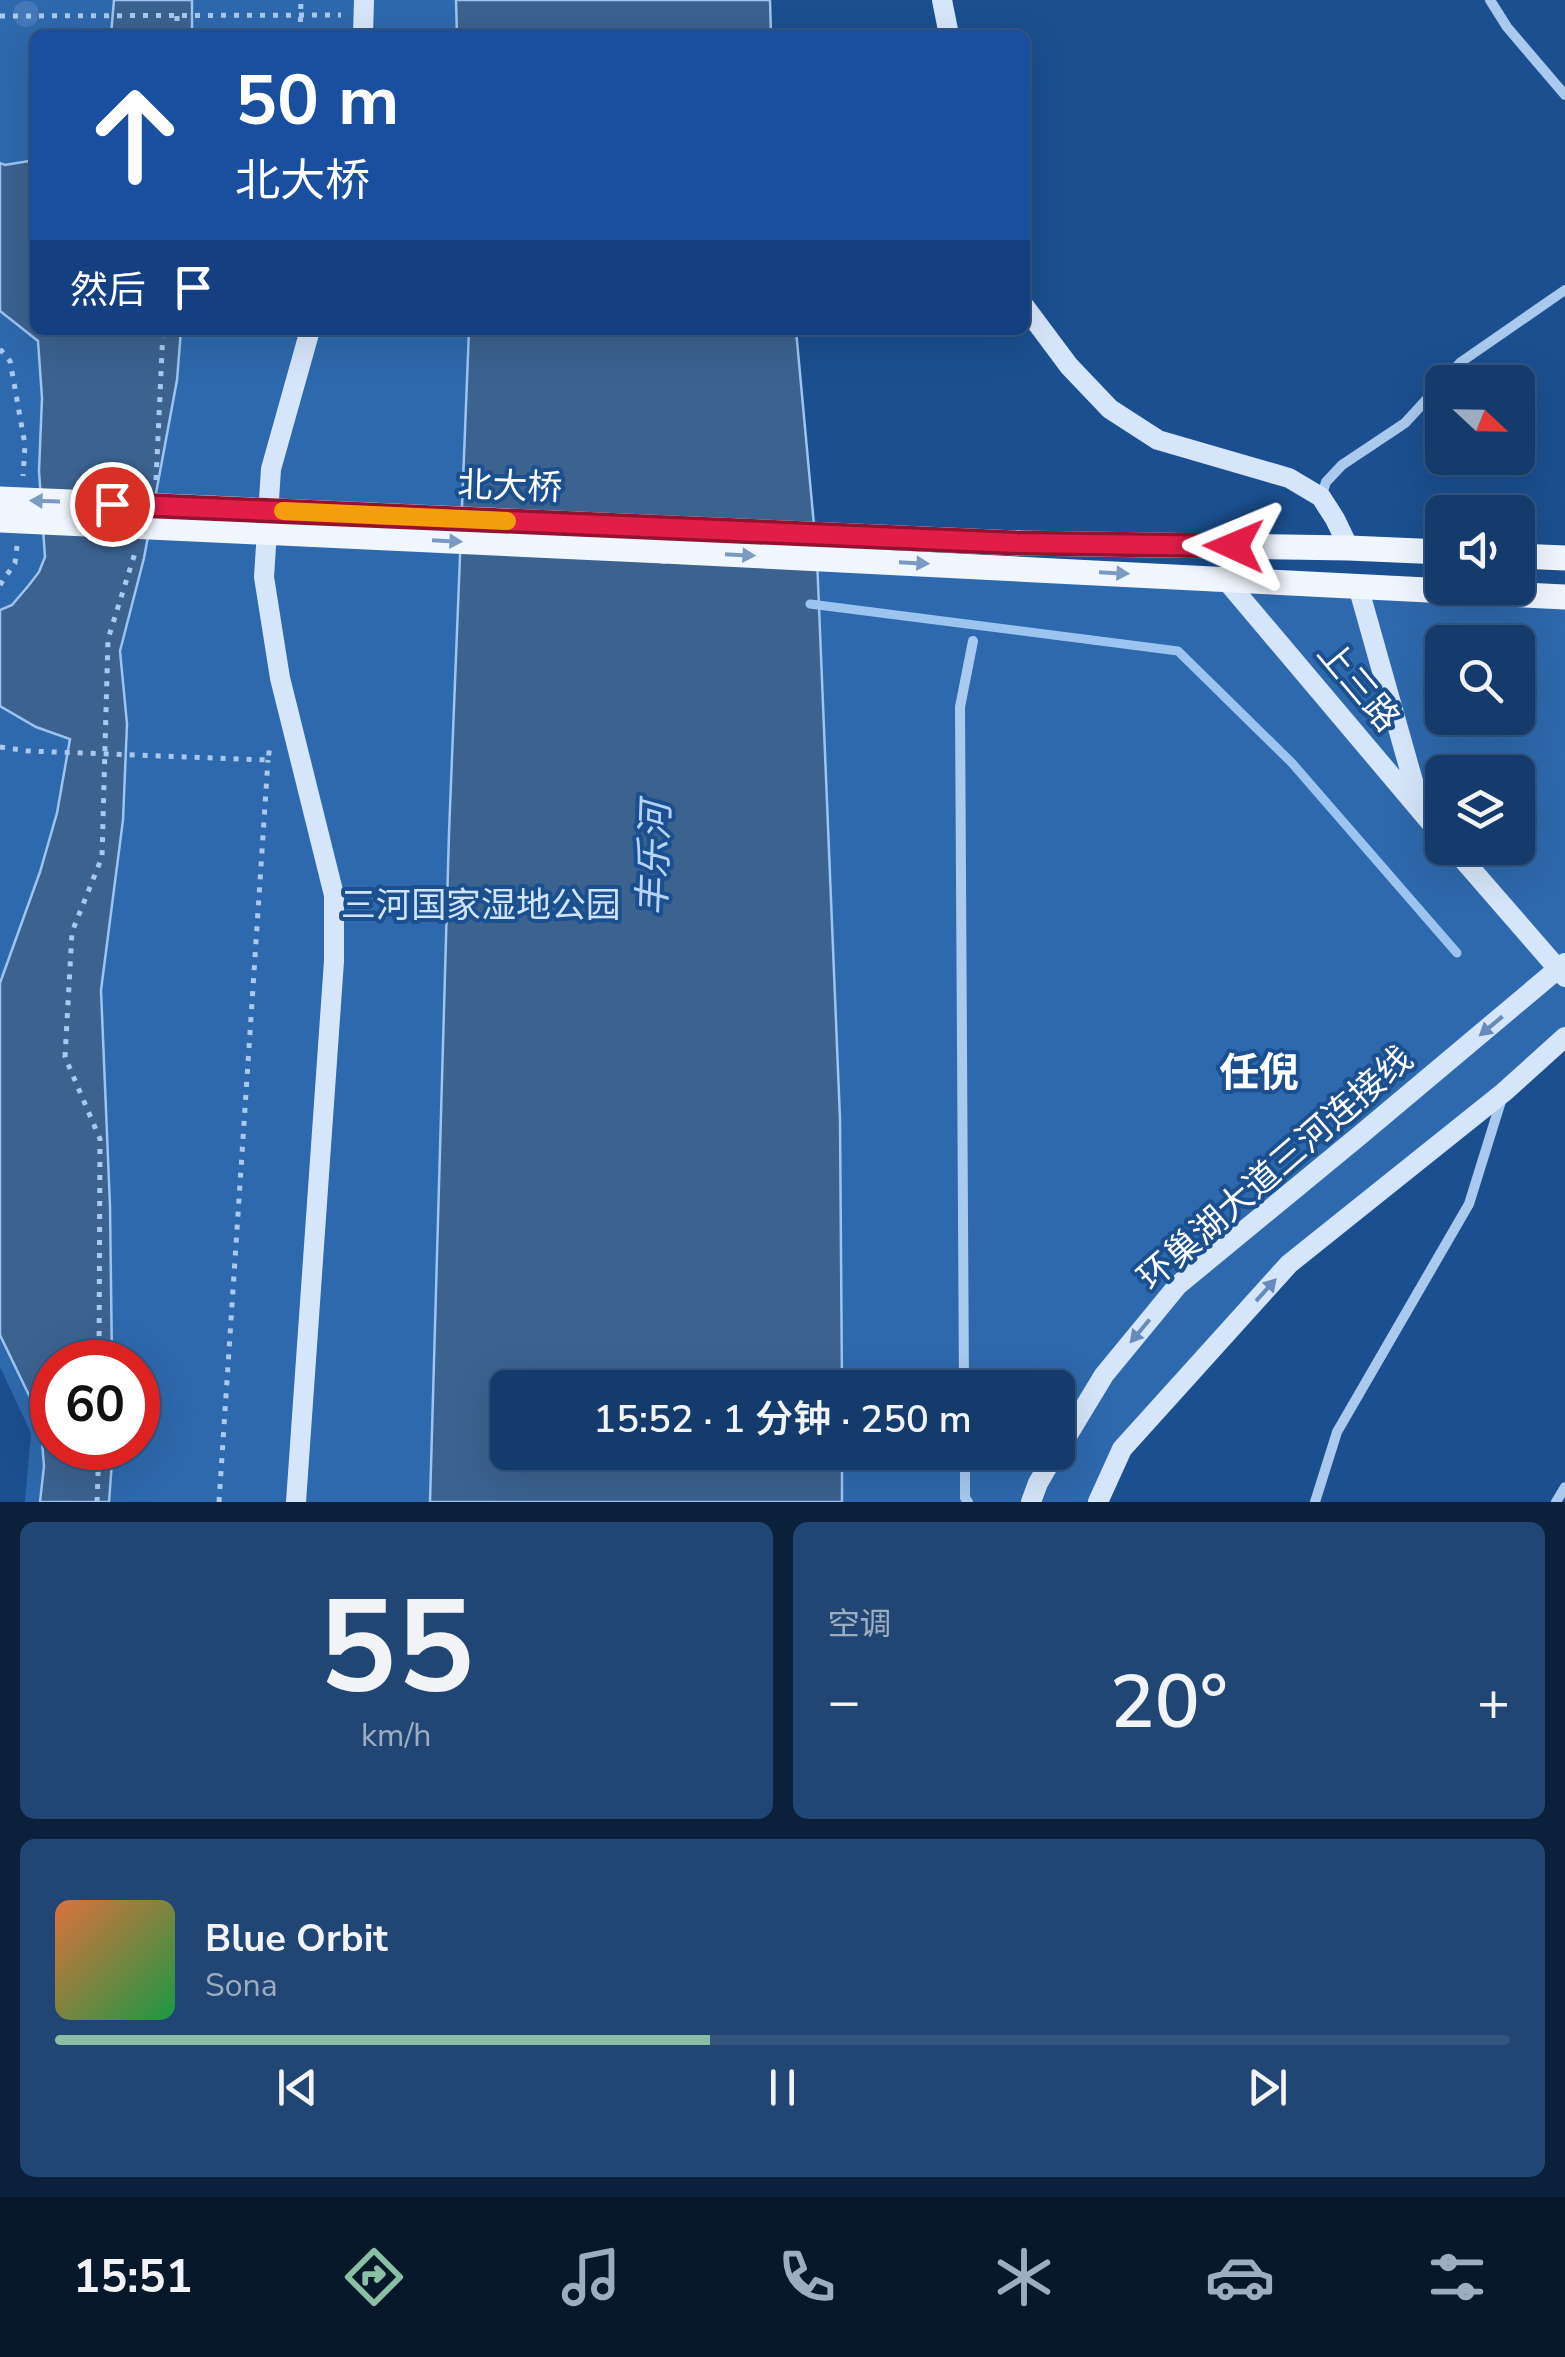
<!DOCTYPE html>
<html lang="zh">
<head>
<meta charset="utf-8">
<style>
	:root { --surface:#143b6b; --page:#214673; --text:#f1f3f6; --muted:#9dadc1; --line:#33557e; --accent:#8abfa5 }
	body { margin:0; font-family:"Nunito Sans","Noto Sans SC",sans-serif; background:var(--page); color:var(--text); height:100vh; display:flex; flex-direction:column; font-size:38px; white-space:nowrap }
	* { box-sizing:border-box; margin:0 }
	p { font-size:32px; color:var(--muted) }
	.icon { flex:none; width:55px; height:55px; fill:none; stroke:currentColor; stroke-width:2; stroke-linecap:round; stroke-linejoin:round }
	.map { position:relative; height:1502px; overflow:hidden }
	.drawer { display:flex; flex-direction:column; gap:20px; padding:20px; background:#0b203b; flex:1 }
	.drawer>* { flex:none }
	.guide { position:absolute; left:30px; top:30px; width:1000px; height:305px; border-radius:15px; box-shadow:0 10px 40px #0002,0 0 0 2px var(--line); background:#1a4fa0; color:#fff; overflow:hidden }
	.needle { width:65px; rotate:112deg }
	.fabs { position:absolute; left:1425px; top:365px; display:grid; gap:20px }
	.fabs a { display:grid; place-items:center; width:110px; height:110px; border-radius:15px; background:var(--surface); box-shadow:0 10px 40px #0002,0 0 0 2px var(--line); font-size:50px }
	.speed { position:absolute; left:30px; top:1340px; display:flex; gap:20px; font-size:50px; font-weight:700; text-align:center }
	.speed>* { display:grid; place-content:center; width:130px; height:130px; border-radius:50%; background:var(--surface); box-shadow:0 10px 40px #0002,0 0 0 2px var(--line); line-height:1 }
	.speed .limit { border:15px solid #d22; background:#fff; color:#111 }
	.pin { position:absolute; display:grid; place-items:center; width:85px; height:85px; color:#fff; margin:-42px; border:5px solid #fff; border-radius:50%; box-shadow:0 2px 10px #0007 }
	.me { position:absolute; width:110px; margin:-55px; rotate:271deg; stroke-linejoin:round; filter:drop-shadow(0 0 8px #0008) }
	.turn { display:flex; align-items:center; gap:35px; height:210px; padding:0 40px; font-size:45px }
	.turn .icon { width:130px; height:130px; stroke-width:2.5 }
	.turn b { display:block; font-size:70px; line-height:85px }
	.then { display:flex; align-items:center; height:95px; padding:0 40px; background:#0003; gap:20px; font-size:38px }
	.big { font-size:75px; font-weight:600; line-height:1.1 }
	.drawer .card { flex:1; display:flex; flex-direction:column; justify-content:center; gap:15px; min-width:0; padding:0 35px; border-radius:15px; background:var(--page) }
	.drawer .dial { align-items:center; gap:0 }
	.dial b { font-size:130px; line-height:1 }
	.song { display:flex; align-items:center; gap:30px }
	.cover { width:120px; height:120px; border-radius:15px; background:linear-gradient(135deg,hsl(20 70% 55%),hsl(140 70% 35%)) }
	.played { height:10px; border-radius:5px; background:linear-gradient(90deg,var(--accent) 45%,var(--line) 45%) }
	.keys { display:flex; justify-content:space-around; direction:ltr }
	.heat { display:flex; justify-content:space-between; align-items:center; font-size:55px; direction:ltr }
	.drawer .tiles { flex:1; display:grid; gap:20px; grid-template-columns:1fr 1fr }
	.card:last-child { grid-column:span 2 }
	.trip { position:absolute; left:490px; top:1370px; width:585px; height:100px; border-radius:15px; background:var(--surface); box-shadow:0 10px 40px #0002,0 0 0 2px var(--line); font-weight:600; line-height:100px; text-align:center }
	.dock { display:flex; height:160px; justify-content:space-around; align-items:center; background:#08182b; color:var(--muted) }
	.dock .icon { width:70px; height:70px }
	.dock .active { color:var(--accent) }
	.dock b { font-size:45px; color:var(--text) }
	.map>svg:first-child { display:block }
	.green { fill:#2e69ad; fill-rule:evenodd }
	.water { fill:#3c6290; stroke:#9cc4f0; stroke-width:2.5 }
	.lines { fill:none; stroke-linecap:round; stroke-linejoin:round }
	.stream { stroke:#9cc4f0; stroke-width:9 }
	.building { fill:#4478b7 }
	.path { stroke:#a9c9ee; stroke-width:5; stroke-dasharray:5 8; stroke-linecap:butt }
	.street { stroke:#a9c9ee; stroke-width:10 }
	.secondary { stroke:#d6e6fa; stroke-width:20 }
	.primary { stroke:#f0f6ff; stroke-width:25 }
	.path-bridge { stroke:#a9c9ee; stroke-width:5; stroke-dasharray:5 8; stroke-linecap:butt }
	.primary-bridge { stroke:#f0f6ff; stroke-width:25 }
	.oneway { fill:#7b9ac1 }
	.oneway2 { fill:#668bba }
	.route-casing { stroke:#92132f; stroke-width:25 }
	.route { stroke:#e11d48; stroke-width:18 }
	.slow { stroke:#f59e0b; stroke-width:18 }
	.labels { text-anchor:middle; stroke-width:8; stroke-linejoin:round; paint-order:stroke }
	.street-label { font-size:35px; fill:#fff; stroke:#1b4f8f }
	.park-label { font-size:35px; fill:#cfe3fa; stroke:#1b4f8f }
	.water-label { font-size:38px; font-style:italic; fill:#b5d3f5; stroke:#1b4f8f }
	.quarter-label { font-size:40px; font-weight:bold; fill:#fff; stroke:#1b4f8f }
</style>
</head>
<body>
<div class="map">
<svg width="1565" height="1502" viewBox="0 0 1565 1502">
	<rect width="100%" height="100%" fill="#1b4f8f"/>
	<path class="green" d="M0 0H770L771 35H35V330H796L817 558 1565 597V1037L1289 1264 1122 1449 1098 1502H25L31 1433 0 1367ZM1442 642H1518V718H1442ZM1442 772H1518V848H1442ZM52 1362H138V1448H52ZM508 1388H1058V1452H508Z"/>
	<path class="water" d="M114 0H192V35H111Z
		M456 0H770L771 35H457Z
		M35 160V330H181L177 380 144 558 120 651 127 724 123 820 101 990 110 1206 112 1362H52V1448H113L109 1502H40L44 1466 40 1418 0 1335V983L40 872 57 813 70 739 36 727 0 706V610L12 605 29 585 39 572 45 557 39 471 42 398 38 341 0 311V163L5 165Z
		M469 330H796L817 558 840 1119 842 1387 508 1388V1452L842 1453V1502H430L449 833Z"/>
	<g class="lines">
		<path class="stream" d="M810 604 1178 651 1292 763 1457 953"/>
	</g>
	<path class="building" d="M13 14a13 13 0 1 1 26 0a13 13 0 1 1-26 0Z"/>
	<g class="lines">
		<path class="path" d="M0 16 341 15
			M177 16V35
			M300 35 301 0
			M0 349 10 361 14 383 25 445 23 476
			M0 585 15 563 17 546
			M0 747 28 751 268 760 270 745
			M97 1502 99 1448
			M219 1502 268 760"/>
		<path class="street" d="M1490 0 1507 27 1565 95
			M1321 497 1326 482 1342 465 1405 423 1461 362 1565 290
			M964 1388 960 707 973 641
			M965 1452V1498L968 1502
			M1315 1502 1337 1432 1469 1204 1502 1098
			M1556 1502 1565 1487"/>
		<path class="secondary" d="M942 0 949 35
			M363 35 364 0
			M1025 307 1069 366 1110 409 1158 440 1289 478 1321 497 1335 519 1349 548
			M1225 579 1442 836
			M1358 586 1420 806
			M1453 848 1565 977
			M1058 1451 1104 1375 1178 1285 1359 1136 1565 963
			M296 1502 334 961V895L280 678 264 577 271 469 310 330
			M1031 1502 1038 1483 1056 1452
			M1098 1502 1122 1449 1289 1264 1504 1092 1565 1037"/>
		<path class="primary" d="M1017 543 1349 548 1442 552
			M664 551 1565 597
			M1518 556 1565 558"/>
		<path class="path-bridge" d="M156 480 163 330
			M99 1362 100 1139 65 1057 72 932 102 857 108 639 135 553"/>
		<path class="primary-bridge" d="M0 499 1017 543
			M0 520 664 551"/>
	</g>
	<defs><path id="oneway-solid" d="M-6-.8H1V-3.2L6.5 0L1 3.2V.8H-6Z" transform="scale(2.5)"/></defs>
	<g class="oneway">
		<use href="#oneway-solid" transform="translate(45 501) rotate(-178)"/>
		<use href="#oneway-solid" transform="translate(447 541) rotate(3)"/>
		<use href="#oneway-solid" transform="translate(740 555) rotate(3)"/>
		<use href="#oneway-solid" transform="translate(914 563) rotate(3)"/>
		<use href="#oneway-solid" transform="translate(1114 573) rotate(3)"/>
	</g>
	<g class="oneway2">
		<use href="#oneway-solid" transform="translate(1491 1026) rotate(140)"/>
		<use href="#oneway-solid" transform="translate(1266 1290) rotate(-48)"/>
		<use href="#oneway-solid" transform="translate(1140 1331) rotate(130)"/>
	</g>
	<g class="lines">
		<g class="route-casing">
			<path id="route" d="M112 504 1016 543 1234 546"/>
		</g>
		<use href="#route" class="route"/>
		<path class="slow" d="M283 511 507 521"/>
	</g>
	<g class="labels">
		<g class="street-label">
			<text transform="translate(510 486) rotate(2)" y="12">北大桥</text>
			<text transform="translate(1359 686) rotate(50)" y="12">上三路</text>
			<text transform="translate(1275 1168) rotate(-41)" y="12">环巢湖大道三河连接线</text>
		</g>
		<g class="park-label">
			<text x="481" y="917">三河国家湿地公园</text>
		</g>
		<g class="water-label">
			<text transform="translate(654 859) rotate(-88)" y="13">丰乐河</text>
		</g>
		<g class="quarter-label">
			<text x="1259" y="1086">任倪</text>
		</g>
	</g>
</svg>
<div class="fabs">
<a><svg class="needle" viewBox="-14 -14 28 28"><path d="M0-13l5 13h-10z" fill="#e53935"/><path d="M0 13l5-13h-10z" fill="#9dadc1"/></svg></a>
<a><svg class="icon" aria-label="sound" viewBox="0 0 24 24"><path d="M4 9h4l5-4v14l-5-4H4zM17 9q2 3 0 6"/></svg></a>
<a><svg class="icon" aria-label="search" viewBox="0 0 24 24"><circle cx="10" cy="10" r="6"/><path d="M15 15l6 6"/></svg></a>
<a><svg class="icon" aria-label="layers" viewBox="0 0 24 24"><path d="M12 4l9 5-9 5-9-5zM3 14l9 5 9-5"/></svg></a>
</div>
<div class="speed"><div class="limit">60</div></div>
<div class="pin" style="left:112px;top:504px;background:#d93025"><svg class="icon" aria-label="arrive" viewBox="0 0 24 24"><path d="M6 21V4h12l-3 4 3 4H6"/></svg></div>
<svg class="me" style="left:1234px;top:546px" viewBox="-20 -20 40 40"><path d="M0-17L14 15 0 8-14 15z" fill="#e11d48" stroke="#fff" stroke-width="4"/></svg>
<div class="trip">15:52 · 1 分钟 · 250 m</div>
<div class="guide">
<div class="turn"><svg class="icon" aria-label="ahead" viewBox="0 0 24 24"><path d="M12 20V5M6 11l6-6 6 6"/></svg><div><b>50 m</b>北大桥</div></div>
<div class="then">然后<svg class="icon" aria-label="arrive" viewBox="0 0 24 24"><path d="M6 21V4h12l-3 4 3 4H6"/></svg></div>
</div>
</div>
<section class="drawer">
<div class="tiles">
<div class="card dial"><b>55</b><p>km/h</p></div>
<div class="card"><p>空调</p>
<div class="heat"><a>−</a><b class="big">20°</b><a>+</a></div>
</div>
<div class="card">
<div class="song"><i class="cover"></i><div><b>Blue Orbit</b><p>Sona</p></div></div>
<div class="played"></div>
<div class="keys"><svg class="icon" aria-label="previous" viewBox="0 0 24 24"><path d="M18 5L8 12l10 7zM5 5v14"/></svg><svg class="icon" aria-label="pause" viewBox="0 0 24 24"><path d="M8 5v14M16 5v14"/></svg><svg class="icon" aria-label="next" viewBox="0 0 24 24"><path d="M6 5l10 7-10 7zM19 5v14"/></svg></div>
</div>
</div>
</section>
<nav class="dock">
<b>15:51</b>
<svg class="icon active" aria-label="directions" viewBox="0 0 24 24"><path d="M12 3l9 9-9 9-9-9zM9 14v-3h6M13 9l2 2-2 2"/></svg>
<svg class="icon" aria-label="music" viewBox="0 0 24 24"><path d="M9 18V5l10-2v13"/><circle cx="6" cy="18" r="3"/><circle cx="16" cy="16" r="3"/></svg>
<svg class="icon" aria-label="phone" viewBox="0 0 24 24"><path d="M5 4h4l2 5-3 2q2 4 5 5l2-3 5 2v4C11 20 4 13 5 4z"/></svg>
<svg class="icon" aria-label="climate" viewBox="0 0 24 24"><path d="M12 3v18M4 7l16 10M4 17L20 7"/></svg>
<svg class="icon" aria-label="car" viewBox="0 0 24 24"><path d="M5 17H2v-5l4-1 3-4h7l3 4 3 1v5h-3M9 17h6M6 11h13"/><circle cx="7" cy="17" r="2"/><circle cx="17" cy="17" r="2"/></svg>
<svg class="icon" aria-label="filters" viewBox="0 0 24 24"><path d="M4 7h16M4 17h16"/><circle cx="9" cy="7" r="2"/><circle cx="15" cy="17" r="2"/></svg>
</nav>
</body>
</html>
